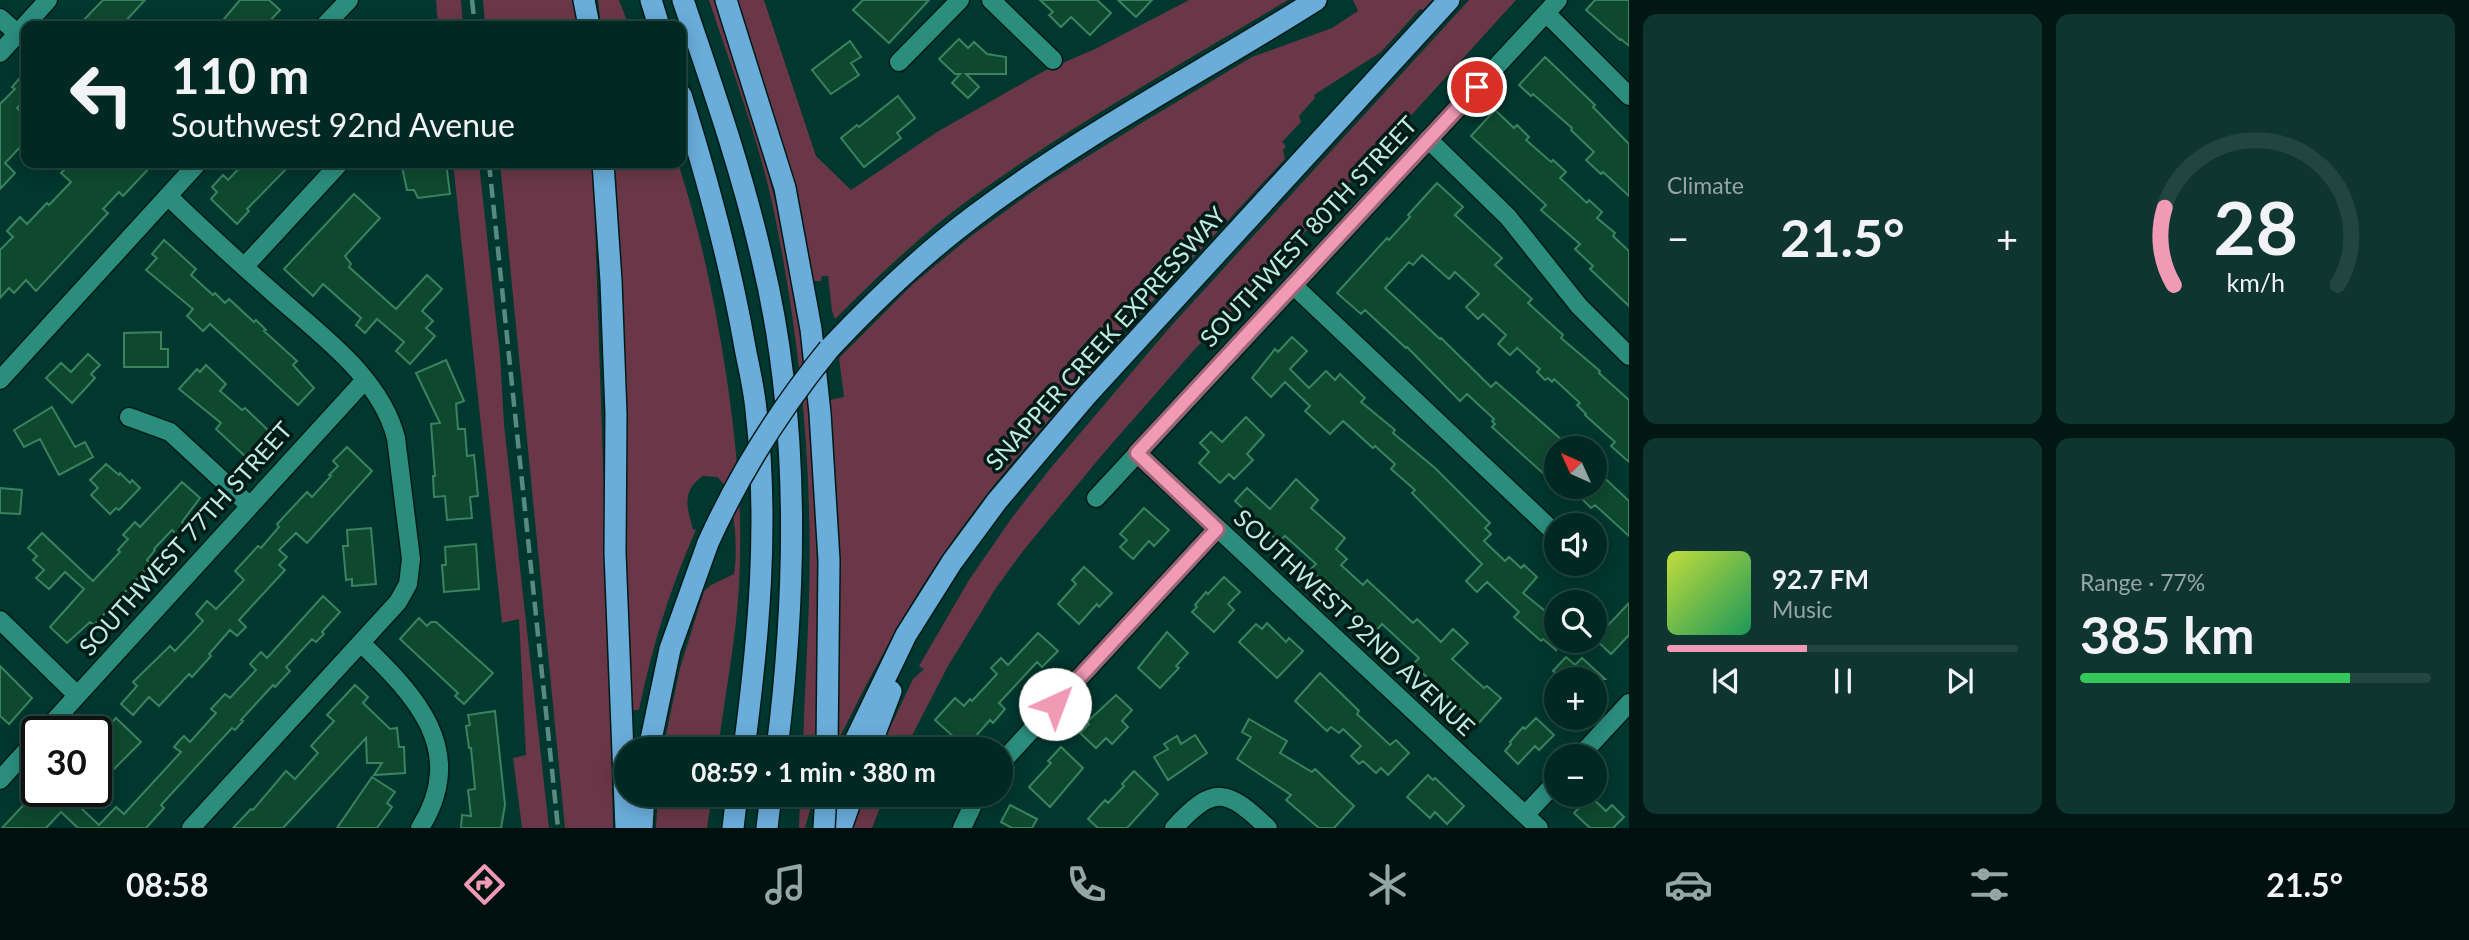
<!DOCTYPE html>
<html lang="en">
<head>
<meta charset="utf-8">
<style>
	:root { --surface:#002922; --page:#0e352f; --text:#f1f3f6; --muted:#95a6a5; --line:#224540; --accent:#f09ab5 }
	body { margin:0; font-family:Lato,sans-serif; background:var(--page); color:var(--text); height:100vh; display:flex; flex-direction:column; font-size:26px; white-space:nowrap }
	* { box-sizing:border-box; margin:0 }
	p { font-size:23px; color:var(--muted) }
	.icon { flex:none; width:38px; height:38px; fill:none; stroke:currentColor; stroke-width:2; stroke-linecap:round; stroke-linejoin:round }
	.map { position:relative; flex:1; overflow:hidden }
	.drawer { display:flex; flex-direction:column; gap:14px; padding:14px; background:#001713; width:840px }
	.drawer>* { flex:none }
	.guide { position:absolute; left:21px; top:21px; width:665px; height:147px; border-radius:14px; box-shadow:0 4px 18px #0003,0 0 0 2px var(--line); background:#002922; color:var(--text); overflow:hidden }
	.needle { width:46px; rotate:315deg }
	.tools { position:absolute; left:1544px; top:436px; display:grid; gap:14px }
	.tools a { display:grid; place-items:center; width:63px; height:63px; border-radius:50%; background:var(--surface); box-shadow:0 4px 18px #0003,0 0 0 2px var(--line); font-size:35px }
	.speed { position:absolute; left:21px; top:716px; display:flex; gap:14px; font-size:35px; font-weight:700; text-align:center }
	.speed>* { display:grid; place-content:center; width:91px; height:91px; border-radius:50%; background:var(--surface); box-shadow:0 4px 18px #0003,0 0 0 2px var(--line); line-height:1 }
	.speed .limit { border:4px solid #111; border-radius:10px; background:#fff; color:#111 }
	.pin { position:absolute; display:grid; place-items:center; width:60px; height:60px; color:#fff; margin:-30px; border:4px solid #fff; border-radius:50%; box-shadow:0 2px 7px #0007 }
	.me { position:absolute; width:77px; margin:-38px; rotate:43deg; stroke-linejoin:round; filter:drop-shadow(0 0 5px #0008) }
	.turn { display:flex; align-items:center; gap:24px; height:147px; padding:0 35px; font-size:32px }
	.turn .icon { width:91px; height:91px; stroke-width:2.5 }
	.turn b { display:block; font-size:49px; line-height:60px }
	.big { font-size:52px; font-weight:700; line-height:1.1 }
	.drawer .tile { flex:1; display:flex; flex-direction:column; justify-content:center; gap:10px; min-width:0; padding:0 24px; border-radius:14px; background:var(--page) }
	.drawer .dial { align-items:center; gap:0 }
	.dial svg { height:182px; overflow:visible; fill:none; stroke:var(--line); stroke-width:7; stroke-linecap:round; text-anchor:middle }
	.dial text { fill:var(--text); stroke:none }
	.song { display:flex; align-items:center; gap:21px }
	.cover { width:84px; height:84px; border-radius:10px; background:linear-gradient(135deg,hsl(70 70% 55%),hsl(150 70% 35%)) }
	.played { height:7px; border-radius:4px; background:linear-gradient(90deg,var(--accent) 40%,var(--line) 40%) }
	.keys { display:flex; justify-content:space-around; direction:ltr }
	.heat { display:flex; justify-content:space-between; align-items:center; font-size:38px; direction:ltr }
	.charge { height:10px; border-radius:5px; background:linear-gradient(90deg,#34c759 77%,var(--line) 0) }
	.drawer .tiles { flex:1; display:grid; gap:14px; grid-template-columns:repeat(2,1fr) }
	.trip { position:absolute; left:614px; top:737px; width:399px; height:70px; border-radius:35px; background:var(--surface); box-shadow:0 4px 18px #0003,0 0 0 2px var(--line); font-weight:700; line-height:70px; text-align:center }
	.menu { display:flex; height:112px; justify-content:space-around; align-items:center; background:#00100e; color:var(--muted) }
	.menu .icon { width:49px; height:49px }
	.menu .selected { color:var(--accent) }
	.menu b { font-size:32px; color:var(--text) }
	main { display:flex; flex:1; min-height:0 }
	.map>svg:first-child { display:block }
	.green { fill:#6a3748 }
	.building { fill:#0e492f; stroke:#3a835f; stroke-width:2 }
	.lines { fill:none; stroke-linecap:round; stroke-linejoin:round }
	.minor-casing { stroke:#001b16; stroke-width:21 }
	.motorway-casing { stroke:#001b16; stroke-width:24 }
	.minor { stroke:#2b8e7d; stroke-width:18 }
	.motorway { stroke:#6aacda; stroke-width:21 }
	.rail { stroke:#598a81; stroke-width:4.5; stroke-dasharray:14 7; stroke-linecap:butt }
	.motorway-bridge-casing { stroke:#001b16; stroke-width:24; stroke-linecap:butt }
	.motorway-bridge { stroke:#6aacda; stroke-width:21 }
	.route-casing { stroke:#9c6476; stroke-width:18 }
	.route { stroke:#f09ab5; stroke-width:12 }
	.labels { text-anchor:middle; stroke-width:7; stroke-linejoin:round; paint-order:stroke }
	.street-label { font-size:24px; fill:#bfeae0; stroke:#001b16 }
</style>
</head>
<body>
<main>
<div class="map">
<svg width="1629" height="828" viewBox="0 0 1629 828">
	<rect width="100%" height="100%" fill="#00372e"/>
	<path class="green" d="M436 0H461L463 26H438Z
		M483 0H576L579 26H485Z
		M598 0H619L629 26H601Z
		M709 0H715C759 129 796 260 810 396 817 469 817 544 817 618L837 619 836 482 830 400 844 397 839 358 913 284 971 236 1043 184 1148 119 1252 57 1332 28 1358 11 1353 0H1432L1423 10 1420 9 1381 52 1314 95 1315 98 1299 116 1301 122 1282 142 1286 146 1283 150 1285 159 1142 313 1120 331 1124 335C1074 393 1021 448 975 510 918 584 875 666 834 749H803C805 670 812 590 809 511 807 412 794 310 774 212 759 140 732 70 709 0Z
		M735 0H764L816 156 851 190 937 132 1044 71 1095 49 1189 0H1288C1181 64 1072 125 971 198 922 234 878 276 835 319L832 311 828 276H822L821 281H813L811 275Z
		M1469 0H1516L1248 295 1194 350 1102 455 1023 551 996 588 948 666 905 749H880L913 679 924 669 919 666 969 580 1011 519 1049 470 1170 327Z
		M453 163H479L500 355 504 424 549 828H522L513 758 526 755 519 619 502 623Z
		M500 163H593L609 643 613 828H565Z
		M614 163H678C701 234 716 306 727 380 737 448 743 516 739 586 736 640 725 695 718 749H663L680 668 704 591 711 585 734 574C738 552 736 491 717 477L703 476C681 491 687 508 693 529L696 530C670 588 652 647 639 710H632Z
		M658 795H712L707 828H656Z
		M800 795H814L805 828H799Z
		M862 795H885L872 828H850Z"/>
	<path class="building" d="M103 0H145L121 26H78Z
		M240 0H269L280 10 265 26H218Z
		M863 0H929L889 43 853 10Z
		M1040 0H1097L1111 13 1090 35 1071 17 1061 27 1049 15 1053 12Z
		M1118 0H1152L1136 17Z
		M1595 0H1629V46L1621 39 1620 40 1586 10Z
		M959 39 968 48 974 42 987 54 1006 57V74H966L979 87 968 98 952 83 960 74H955L939 59Z
		M850 41 861 57 851 63 859 75 831 94 812 70Z
		M1545 57 1595 105 1593 107 1629 144V196L1603 172 1601 174 1586 160 1594 152 1571 130 1572 128 1533 94 1531 96 1519 85Z
		M26 71V100L17 108 26 117 21 124 26 130 21 138 25 142 5 163 15 173 0 189V104L15 89 12 87Z
		M898 96 915 118 897 133 901 138 864 167 841 138 857 125 859 127Z
		M1495 110 1514 128 1517 125 1529 137 1526 140 1551 162 1553 160 1566 172 1560 178 1587 203 1589 200 1602 212 1597 218 1615 233 1613 236 1629 251V306L1590 269 1593 266 1575 249 1580 244 1541 210 1546 205 1471 136Z
		M71 163H154L123 196 119 192 103 209 108 213 36 291 26 280 14 293 9 288 0 298V250L13 237 7 231 20 217 27 224 47 203 49 205 71 182 61 173Z
		M244 163H292L247 209 249 211 237 224 211 199 217 192 212 187 223 175 228 180Z
		M433 163H446L450 194 418 198 414 190H407L402 167Z
		M1437 183 1463 207 1455 215 1502 258 1495 265 1532 299 1528 303 1563 335 1561 338 1600 371 1599 373 1629 400V462L1611 446 1615 442 1585 415 1586 414 1577 405 1580 403 1554 379 1552 382 1548 378 1545 380 1537 372 1540 369 1517 348 1510 355 1498 344 1506 335 1483 314 1478 319 1466 307 1479 294 1455 272 1449 279 1422 255 1413 265 1409 262 1385 288 1440 339 1441 338 1491 387 1496 382 1571 448H1556V485L1492 427 1495 424 1492 421 1494 419 1467 394 1460 401 1407 347 1406 348 1365 310 1361 314 1337 293 1387 238 1389 240 1410 217 1408 215Z
		M354 194 380 218 345 256 351 264 349 267 396 309 427 275 442 289 422 311 433 321 426 328 435 336 410 364 396 351 404 342 377 319 365 333 356 325 361 318 323 284 313 296 284 269Z
		M164 240 196 269 191 275 213 295 215 293 225 303 229 299 254 322 256 320 266 330 264 331 297 361 293 365 314 388 298 405 210 324 203 331 187 316 193 309 146 270 157 258 152 254Z
		M161 332V349H168V367H124V333Z
		M1292 337 1307 351 1290 369 1309 388 1326 371 1335 380 1340 374 1365 398 1361 402 1395 430 1393 433 1435 468 1490 523 1485 528 1491 534 1484 541 1505 561 1509 557 1521 568 1524 565 1537 577 1523 593 1556 620 1550 629 1556 634V650L1543 639 1541 641 1514 617 1519 612 1487 582 1477 592 1466 581 1482 564 1412 493 1415 490 1391 469 1395 464 1375 446 1373 448 1343 421 1330 434 1305 411 1310 406 1285 382 1271 397 1252 378 1275 349 1278 352Z
		M88 354 100 365 91 374 95 378 72 403 46 378 61 363 71 372Z
		M446 360 464 401 456 404 458 429H465L467 456 474 455 478 496 470 497 472 518 447 520 445 496 434 497 433 476H435L431 424 440 423 416 373Z
		M206 365 226 384 220 391 242 410 245 408 272 434 248 459 216 429 221 423 179 389 197 369 200 372Z
		M52 407 75 447 85 442 93 457 59 475 40 439 24 447 14 430Z
		M1246 417 1264 435 1247 454 1253 460 1234 479 1229 474 1220 483 1199 463 1209 452 1200 443 1211 432 1222 442Z
		M347 447 372 471 307 543 296 533 279 550 287 557 279 565 285 570 239 620 246 627 237 636 230 630 209 654 211 656 202 666 192 677 189 674 159 706 149 697 133 715 121 704 137 686 133 682 170 646 175 651 203 621 196 614 207 601 216 609 244 580 235 571 258 546 261 548 279 527 277 524 307 492 312 497 331 476 329 475 338 466 333 461Z
		M106 464 119 475 120 473 130 483 132 480 140 488 119 510 116 508 110 514 91 495 98 488 90 480Z
		M1594 468 1629 501V536L1595 505 1591 508 1569 486H1594Z
		M1296 479 1318 500 1311 508 1345 538 1336 549 1347 559 1341 565 1363 585 1367 580 1413 623 1417 619 1441 642 1453 629 1468 643 1452 659 1484 688 1487 686 1501 698 1477 725 1413 664 1419 658 1382 624 1375 632 1346 605 1348 603 1310 570 1316 564 1285 536 1279 542 1235 501 1247 488 1270 509Z
		M182 482 200 498 182 522 185 526 177 535 172 530 154 549 155 550 147 560 151 564 143 573 94 625 90 622 67 643 50 627 84 589 65 572 49 589 36 578 44 570 33 560 37 556 28 548 42 533 93 581 120 552 118 550 128 539 123 535 135 522 140 527Z
		M0 488 22 490 20 514 0 513Z
		M1144 508 1169 530 1154 546 1149 541 1133 559 1120 547 1127 540 1120 534Z
		M371 528 376 584 352 586V579L346 580 343 546H348L347 530Z
		M476 544 479 589 444 592 442 565H446L445 547Z
		M1084 567 1112 593 1099 607 1097 604 1079 624 1058 604 1076 584 1072 580Z
		M1224 577 1240 592 1228 604 1234 610 1214 632 1192 612 1197 607 1195 605 1206 592 1208 594Z
		M323 596 340 612 322 632 324 634 316 642 312 639 286 667 290 671 275 687 273 685 241 720 243 721 235 730 232 728 161 805 164 808 146 828H78L61 812 46 828H2L32 796 34 798 41 791H99L82 809 99 825 116 807 124 814 181 752 174 747 179 741 184 736 190 742 216 713 211 709 225 694 230 698 256 670 250 664 261 652 267 658Z
		M1629 603V635L1611 654 1595 639Z
		M419 618 427 626 431 622H436L493 673 464 704 455 696 458 693 400 639Z
		M1267 623 1286 642 1289 638 1303 651 1277 678 1239 642 1256 624 1262 629Z
		M1167 632 1188 653 1176 666 1179 668 1160 688 1138 668Z
		M1038 633 1058 651 1042 667 1037 662 999 703 1005 709 993 723 990 720 974 738 977 740 967 749 935 720 955 698 964 706 970 699 972 701 997 674 991 668 1001 658 1008 665Z
		M1566 657 1575 665 1582 658 1605 679H1562L1553 671Z
		M0 666 32 698 9 724 0 716Z
		M1320 673 1359 711 1357 714 1390 745 1396 740 1409 753 1388 775 1381 768 1376 773 1363 761 1359 764 1351 756 1361 746 1343 729 1339 733 1331 727 1327 731 1295 701Z
		M355 685 368 697 363 703 390 729 397 728 399 747H404L405 773 374 775 382 763H367L366 738 283 828H233L251 809 253 810 286 771 295 779 318 753 311 746 334 721 327 715Z
		M1116 695 1132 710 1122 721 1128 727 1112 744 1106 738 1096 748 1080 733 1089 724 1087 722Z
		M495 711 505 805 501 828H461L462 815 471 816 468 790 475 789 471 748H469L466 726 470 725 468 715Z
		M116 718 141 742 96 787V739Z
		M1536 718 1554 735 1539 750 1535 746 1518 764 1505 751 1511 744 1510 742 1523 727 1525 729Z
		M1249 719 1287 741 1280 753 1312 772 1315 769 1354 806 1334 828H1319L1286 800 1291 795 1237 759 1251 737 1242 732Z
		M1195 735 1207 753 1168 780 1154 757 1168 749 1164 744 1177 736 1181 744Z
		M1061 747 1083 768 1050 807 1029 787 1051 763 1048 761Z
		M1134 771 1158 794 1127 828H1098L1088 819 1105 800 1108 803 1124 786 1122 784Z
		M1428 775 1433 780 1435 778 1464 806 1447 824 1435 812 1430 818 1407 797Z
		M372 777 395 792 387 803 392 807 377 828H337Z
		M1590 796 1606 811 1612 805 1624 817 1613 828H1590L1574 813Z
		M1010 805 1037 819 1032 828H1012L1001 822Z"/>
	<g class="lines">
		<g class="minor-casing">
			<path id="minor" d="M991 0 1053 60
				M1546 13 1629 96
				M0 18 18 34
				M324 26 349 0
				M0 53 48 0
				M899 62 960 0
				M1428 139 1508 217 1579 306 1629 356
				M168 196C201 228 235 259 270 290 316 332 380 375 396 438L411 559 408 584 398 602 191 828
				M244 267 340 163
				M1293 285 1556 534
				M0 380 198 163
				M129 417 170 432 250 506
				M1137 453 1539 828
				M1096 498 1558 0
				M0 620 77 695
				M361 643C415 695 469 750 420 828
				M44 732 365 380
				M1580 756 1629 703
				M1001 763 1217 529
				M0 780 37 739
				M1525 815 1556 782
				M962 828 978 794
				M1174 828C1214 784 1227 789 1268 828"/>
		</g>
		<g class="motorway-casing">
			<path id="motorway" d="M584 0 589 26
				M651 0 659 26
				M683 0C712 85 742 171 762 259 800 416 797 589 777 749
				M726 0 785 188 811 329 820 413 829 560 827 749
				M681 95C707 178 729 257 744 342 748 365 754 387 756 410 769 524 759 636 744 749
				M603 163 611 281 616 414 615 553 626 828
				M829 349C874 301 921 256 974 216 1081 135 1202 72 1316 0
				M649 749 670 649 708 543
				M851 749 906 635 952 562 997 501 1086 396 1449 0
				M869 749 891 691
				M642 828 644 794
				M733 828 737 794
				M767 828 771 794
				M841 828 853 794"/>
		</g>
		<use href="#minor" class="minor"/>
		<use href="#motorway" class="motorway"/>
		<path class="rail" d="M472 0 475 26
			M489 163 558 828"/>
		<g class="motorway-bridge-casing">
			<path id="motorway-bridge" d="M708 543C740 472 780 409 829 349
				M824 828 826 794"/>
		</g>
		<use href="#motorway-bridge" class="motorway-bridge"/>
	</g>
	<g class="lines">
		<g class="route-casing">
			<path id="route" d="M1055 704 1217 529 1137 453 1477 87"/>
		</g>
		<use href="#route" class="route"/>
	</g>
	<g class="labels">
		<g class="street-label">
			<text transform="translate(1309 232) rotate(-47)" y="8">SOUTHWEST 80TH STREET</text>
			<text transform="translate(1106 339) rotate(-48)" y="8">SNAPPER CREEK EXPRESSWAY</text>
			<text transform="translate(186 539) rotate(-48)" y="8">SOUTHWEST 77TH STREET</text>
			<text transform="translate(1354 623) rotate(43)" y="8">SOUTHWEST 92ND AVENUE</text>
		</g>
	</g>
</svg>
<div class="tools">
<a><svg class="needle" viewBox="-14 -14 28 28"><path d="M0-13l5 13h-10z" fill="#e53935"/><path d="M0 13l5-13h-10z" fill="#95a6a5"/></svg></a>
<a><svg class="icon" aria-label="sound" viewBox="0 0 24 24"><path d="M4 9h4l5-4v14l-5-4H4zM17 9q2 3 0 6"/></svg></a>
<a><svg class="icon" aria-label="search" viewBox="0 0 24 24"><circle cx="10" cy="10" r="6"/><path d="M15 15l6 6"/></svg></a>
<a>+</a>
<a>−</a>
</div>
<div class="speed"><div class="limit">30</div></div>
<div class="pin" style="left:1477px;top:87px;background:#d93025"><svg class="icon" aria-label="arrive" viewBox="0 0 24 24"><path d="M6 21V4h12l-3 4 3 4H6"/></svg></div>
<svg class="me" style="left:1055px;top:704px" viewBox="-20 -20 40 40"><circle r="19" fill="#fff"/><path d="M0-13L10 11 0 6-10 11z" fill="#f09ab5"/></svg>
<div class="trip">08:59 · 1 min · 380 m</div>
<div class="guide">
<div class="turn"><svg class="icon" aria-label="left" viewBox="0 0 24 24"><path d="M17 20v-9H6M10 6l-5 5 5 5"/></svg><div><b>110 m</b>Southwest 92nd Avenue</div></div>
</div>
</div>
<section class="drawer">
<div class="tiles">
<div class="tile"><p>Climate</p>
<div class="heat"><a>−</a><b class="big">21.5°</b><a>+</a></div>
</div>
<div class="tile dial"><svg viewBox="0 0 100 80">
<path d="M14 69A42 42 0 1 1 86 69"/>
<path d="M14 69A42 42 0 0 1 10 35" stroke="#f09ab5"/>
<text x="50" y="56" font-size="32" font-weight="700">28</text>
<text x="50" y="72" font-size="11">km/h</text>
</svg></div>
<div class="tile">
<div class="song"><i class="cover"></i><div><b>92.7 FM</b><p>Music</p></div></div>
<div class="played"></div>
<div class="keys"><svg class="icon" aria-label="previous" viewBox="0 0 24 24"><path d="M18 5L8 12l10 7zM5 5v14"/></svg><svg class="icon" aria-label="pause" viewBox="0 0 24 24"><path d="M8 5v14M16 5v14"/></svg><svg class="icon" aria-label="next" viewBox="0 0 24 24"><path d="M6 5l10 7-10 7zM19 5v14"/></svg></div>
</div>
<div class="tile"><p>Range · 77%</p><b class="big">385 km</b><div class="charge"></div></div>
</div>
</section>
</main>
<nav class="menu">
<b>08:58</b>
<svg class="icon selected" aria-label="directions" viewBox="0 0 24 24"><path d="M12 3l9 9-9 9-9-9zM9 14v-3h6M13 9l2 2-2 2"/></svg>
<svg class="icon" aria-label="music" viewBox="0 0 24 24"><path d="M9 18V5l10-2v13"/><circle cx="6" cy="18" r="3"/><circle cx="16" cy="16" r="3"/></svg>
<svg class="icon" aria-label="phone" viewBox="0 0 24 24"><path d="M5 4h4l2 5-3 2q2 4 5 5l2-3 5 2v4C11 20 4 13 5 4z"/></svg>
<svg class="icon" aria-label="climate" viewBox="0 0 24 24"><path d="M12 3v18M4 7l16 10M4 17L20 7"/></svg>
<svg class="icon" aria-label="car" viewBox="0 0 24 24"><path d="M5 17H2v-5l4-1 3-4h7l3 4 3 1v5h-3M9 17h6M6 11h13"/><circle cx="7" cy="17" r="2"/><circle cx="17" cy="17" r="2"/></svg>
<svg class="icon" aria-label="filters" viewBox="0 0 24 24"><path d="M4 7h16M4 17h16"/><circle cx="9" cy="7" r="2"/><circle cx="15" cy="17" r="2"/></svg>
<b>21.5°</b>
</nav>
</body>
</html>
